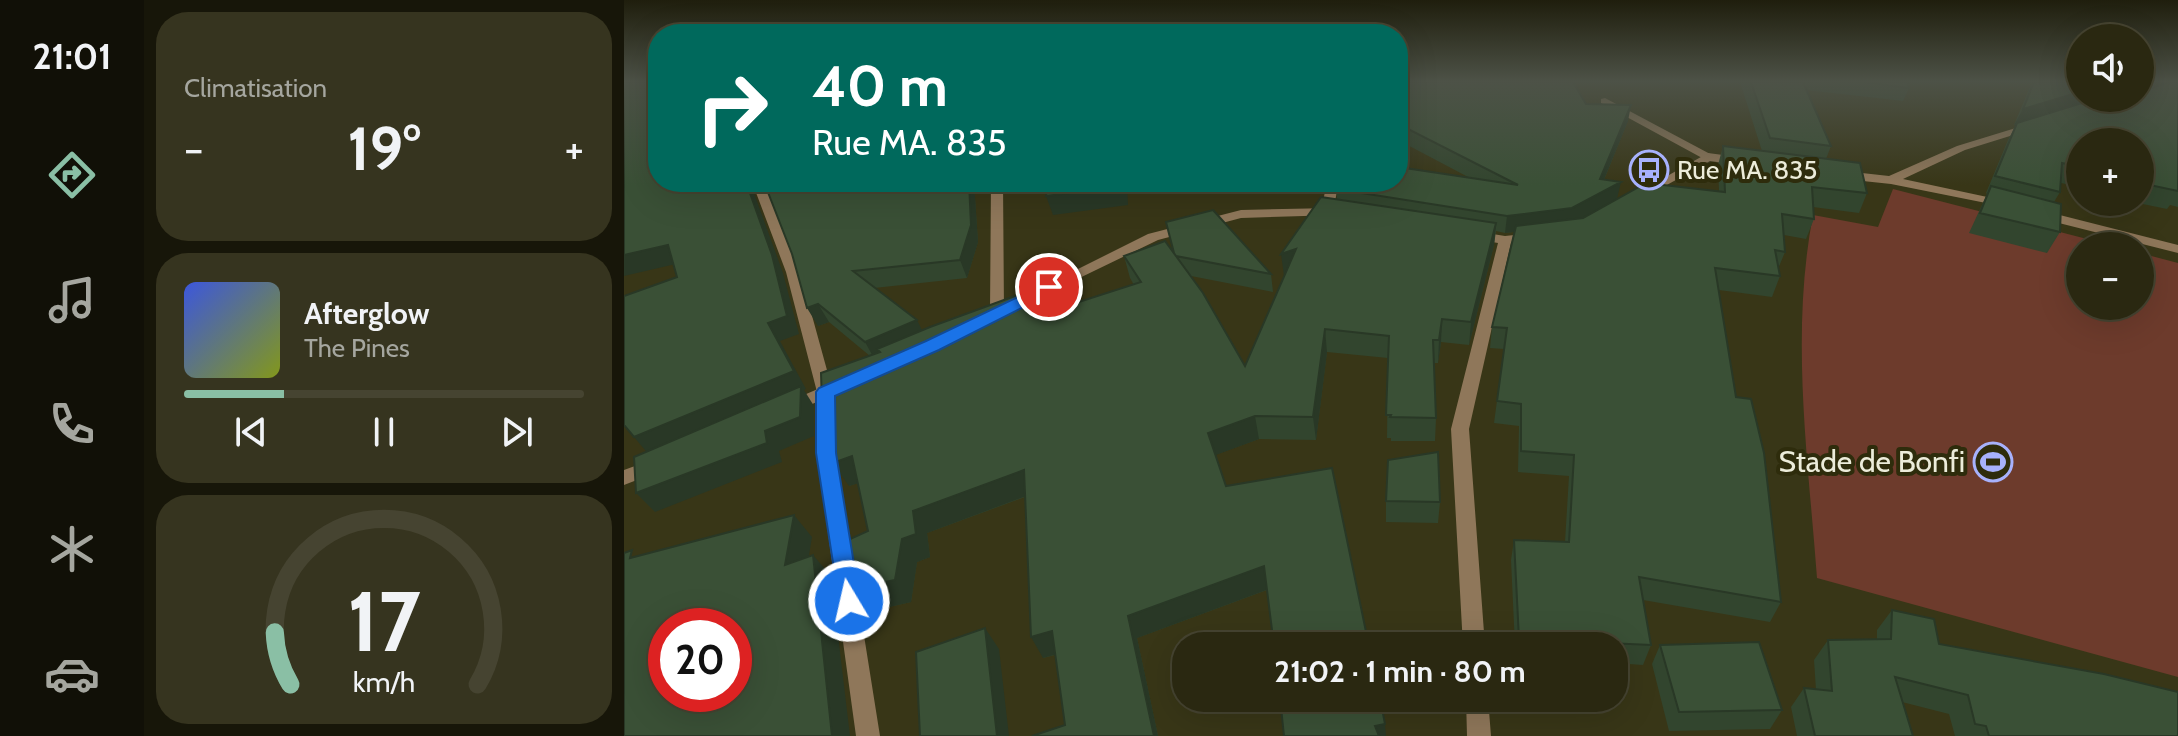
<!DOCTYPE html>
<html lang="fr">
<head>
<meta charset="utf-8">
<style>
	:root { --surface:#2a2811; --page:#36341f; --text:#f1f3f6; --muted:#a5a69f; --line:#464431; --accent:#8abfa5 }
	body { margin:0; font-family:Cabin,sans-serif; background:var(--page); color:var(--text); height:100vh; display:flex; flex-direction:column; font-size:30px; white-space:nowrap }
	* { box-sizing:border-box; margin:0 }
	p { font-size:26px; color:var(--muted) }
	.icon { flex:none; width:44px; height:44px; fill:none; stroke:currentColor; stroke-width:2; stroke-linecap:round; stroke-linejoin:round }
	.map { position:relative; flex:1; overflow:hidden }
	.details { display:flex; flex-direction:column; gap:12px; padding:12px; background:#171609; width:480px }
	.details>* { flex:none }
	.top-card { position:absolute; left:24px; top:24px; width:760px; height:168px; border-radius:32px; box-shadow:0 8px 32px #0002,0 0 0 2px var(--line); background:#00695c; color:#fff; overflow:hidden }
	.controls { position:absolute; left:1442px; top:24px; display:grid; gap:16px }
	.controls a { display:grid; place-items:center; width:88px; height:88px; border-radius:50%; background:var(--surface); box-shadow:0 8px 32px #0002,0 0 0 2px var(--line); font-size:40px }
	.speed { position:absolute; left:24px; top:608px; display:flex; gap:16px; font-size:40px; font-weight:700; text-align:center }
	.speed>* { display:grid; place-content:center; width:104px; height:104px; border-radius:50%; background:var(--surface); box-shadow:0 8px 32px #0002,0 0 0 2px var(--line); line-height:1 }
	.speed .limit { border:12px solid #d22; background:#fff; color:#111 }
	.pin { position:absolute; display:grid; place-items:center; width:68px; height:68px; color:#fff; margin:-34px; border:4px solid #fff; border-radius:50%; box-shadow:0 2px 8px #0007 }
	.me { position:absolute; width:88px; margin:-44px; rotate:351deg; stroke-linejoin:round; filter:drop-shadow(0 0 6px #0008) }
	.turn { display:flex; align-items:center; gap:28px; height:168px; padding:0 32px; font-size:36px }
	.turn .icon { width:104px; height:104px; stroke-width:2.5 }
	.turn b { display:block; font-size:56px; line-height:68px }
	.big { font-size:60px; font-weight:700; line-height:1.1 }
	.details .card { flex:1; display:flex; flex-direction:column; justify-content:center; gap:12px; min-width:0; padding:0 28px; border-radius:32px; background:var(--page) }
	.details .dial { align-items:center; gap:0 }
	.dial svg { height:208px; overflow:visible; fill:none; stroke:var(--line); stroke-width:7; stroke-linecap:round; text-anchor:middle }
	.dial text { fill:var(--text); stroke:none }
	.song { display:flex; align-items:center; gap:24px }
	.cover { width:96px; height:96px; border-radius:12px; background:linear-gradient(135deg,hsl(230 70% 55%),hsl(70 70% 35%)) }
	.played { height:8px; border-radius:4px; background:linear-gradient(90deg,var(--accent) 25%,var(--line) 25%) }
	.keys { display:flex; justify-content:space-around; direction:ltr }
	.heat { display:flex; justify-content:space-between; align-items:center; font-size:44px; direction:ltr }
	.trip { position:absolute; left:548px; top:632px; width:456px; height:80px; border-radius:32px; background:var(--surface); box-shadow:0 8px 32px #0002,0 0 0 2px var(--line); font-weight:700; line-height:80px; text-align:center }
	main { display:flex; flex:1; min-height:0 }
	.tab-bar { display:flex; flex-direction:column; width:144px; justify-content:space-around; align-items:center; background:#111007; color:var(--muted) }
	.tab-bar .icon { width:56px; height:56px }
	.tab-bar .on { color:var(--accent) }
	.tab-bar b { font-size:36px; color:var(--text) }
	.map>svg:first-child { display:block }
	.green { fill:#6d3b2c }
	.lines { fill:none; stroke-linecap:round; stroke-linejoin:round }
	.service { fill:#8f775a; fill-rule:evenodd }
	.minor { fill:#8f775a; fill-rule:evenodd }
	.wall { fill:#32452e }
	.shaded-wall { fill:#293826 }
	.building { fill:#3a5036; stroke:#293826; stroke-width:2; fill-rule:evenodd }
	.route { fill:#1a73e8; stroke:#114b97; stroke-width:2 }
	.labels { text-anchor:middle; stroke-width:8; stroke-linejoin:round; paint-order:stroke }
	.far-poi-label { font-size:26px; fill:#ececda; stroke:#2e2c0c; text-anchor:start }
	.poi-label { font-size:30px; fill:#ececda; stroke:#2e2c0c; text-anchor:end }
</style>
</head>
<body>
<main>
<nav class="tab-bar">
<b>21:01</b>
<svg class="icon on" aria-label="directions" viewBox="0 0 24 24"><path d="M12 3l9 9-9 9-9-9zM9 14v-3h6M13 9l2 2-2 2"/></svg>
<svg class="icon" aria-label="music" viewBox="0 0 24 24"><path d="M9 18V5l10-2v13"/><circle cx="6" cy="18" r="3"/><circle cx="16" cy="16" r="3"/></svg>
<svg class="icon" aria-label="phone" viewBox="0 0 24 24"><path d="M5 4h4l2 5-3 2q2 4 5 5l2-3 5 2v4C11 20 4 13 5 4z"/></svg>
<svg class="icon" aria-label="climate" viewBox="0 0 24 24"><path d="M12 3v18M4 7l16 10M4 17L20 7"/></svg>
<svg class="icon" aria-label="car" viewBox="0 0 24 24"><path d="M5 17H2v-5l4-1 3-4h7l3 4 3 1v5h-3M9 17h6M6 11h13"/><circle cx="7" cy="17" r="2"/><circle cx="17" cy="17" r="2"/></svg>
</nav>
<section class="details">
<div class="card"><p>Climatisation</p>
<div class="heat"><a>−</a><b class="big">19°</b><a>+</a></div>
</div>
<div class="card">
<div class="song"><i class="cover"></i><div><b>Afterglow</b><p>The Pines</p></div></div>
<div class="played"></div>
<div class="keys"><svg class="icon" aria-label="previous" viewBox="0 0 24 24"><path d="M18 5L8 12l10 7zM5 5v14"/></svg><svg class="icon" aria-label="pause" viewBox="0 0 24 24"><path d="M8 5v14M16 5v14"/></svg><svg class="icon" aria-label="next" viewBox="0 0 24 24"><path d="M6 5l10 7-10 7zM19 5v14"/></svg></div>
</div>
<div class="card dial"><svg viewBox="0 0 100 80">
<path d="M14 69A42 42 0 1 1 86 69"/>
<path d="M14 69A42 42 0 0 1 8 49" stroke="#8abfa5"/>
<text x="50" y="56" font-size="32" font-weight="700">17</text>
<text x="50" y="72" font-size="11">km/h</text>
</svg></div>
</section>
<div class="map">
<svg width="1554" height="736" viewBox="0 0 1554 736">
	<rect width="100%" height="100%" fill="#383617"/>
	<path class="green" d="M1269 189 1490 246H1456V306H1516V253L1554 263V677L1193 578C1184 457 1166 335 1189 215L1254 227Z"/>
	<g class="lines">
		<path class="service" d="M981 98 1088 155 1090 157 1080 159 977 103V99Z
			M128 182H140L176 272 209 392 211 453 256 736H232L193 453V392L162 272Z
			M703 182H715L709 211 703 215 697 211Z"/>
		<path class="minor" d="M1408 123 1414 126 1412 128 1341 150 1279 179 1382 201V207L1267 184 1220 179 1214 175 1220 171 1265 176 1333 146Z
			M1084 153 1114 157 1120 161 1114 165 1086 161 1023 196H1015L1013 193Z
			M367 182H379L380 312 373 317 366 312Z
			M709 208 715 212 714 215 617 218 534 240 410 300 405 302 398 297 524 234 617 210Z
			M1416 210 1554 245V253L1411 217 1410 214Z
			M850 231 881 236 910 233 917 237 910 241 887 243 845 429 861 646H839L827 429 874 243 845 238V232Z
			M217 379 225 385 223 389 165 414 159 412 157 408 159 404Z
			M30 459 36 461 39 466 36 471 0 485V470Z
			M842 698H864L867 736H843Z"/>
	</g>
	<path class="wall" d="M774 82 962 104 1004 121 980 180 993 199 1095 191 1094 165 1099 146 1138 151 1116 82H1283L1285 88 1279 101 1182 90 1207 146 1202 159 1243 193 1235 213 1189 207 1190 219 1182 239 1160 235 1161 252 1154 269 1156 276 1148 297 1095 290 1112 397 1157 602 1146 622 1019 600 1027 645 1019 665 990 663V646H891L887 560 890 540 941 542 945 476 894 472 895 426 870 423 880 349 866 348 868 327 890 232 881 233 872 231 870 245 845 345 817 342 814 363H810L812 418 811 441H767V438H763L764 358 703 352 692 440 635 439 591 455 602 486 643 590 513 638 534 736H408L441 725 431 655 419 658 401 497 303 533 306 557 293 562 287 602 239 613 244 531 234 483 225 486 246 356 205 322 194 326 168 254 140 182H350L354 242 343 278 250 288 298 331 430 310 510 285 506 278 500 256 549 253 647 274 649 292 567 276 621 366 713 199 712 189 846 178 774 140Z
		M1408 82H1456V98H1516L1554 82V207L1546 205 1543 209 1509 202H1516V142H1456V187L1437 183 1436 192 1430 202 1436 232 1423 253 1345 233 1363 194 1362 193 1384 140 1392 125H1390Z
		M762 501 816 502 814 523 762 522Z
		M1268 610 1315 644 1554 736H1331L1325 714 1278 702 1289 736H1173L1167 707 1180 688 1192 690 1190 660 1204 640 1253 639V630Z
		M1036 645 1158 710 1146 729 1045 731 1028 664Z"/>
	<path class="shaded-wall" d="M1456 92V98H1474L1473 100 1390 125 1399 109Z
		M1007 105 1004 121 974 194 997 182 993 199 945 225 881 233 883 216 976 179Z
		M122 182H126L159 273 175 334 156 341 182 389 180 390 190 406V436L155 451 158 462 31 512 12 493 26 456 10 437 144 323Z
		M345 182H350L354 242 343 278 336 260Z
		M499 182H503L504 205 429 215 422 196Z
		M872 223 870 245 845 345 847 322Z
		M44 245 56 263 0 276V255Z
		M672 249 660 276 657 254Z
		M194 304 205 322 194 326 183 308Z
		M818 319 817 342 814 363 815 340Z
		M293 320 302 338 253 349 258 357 251 360 241 342Z
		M701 329 703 352 692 440 689 417Z
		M205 400 213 426 198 403Z
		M631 416 635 439 589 456 584 433Z
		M228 456 244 480 225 486 209 463Z
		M400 470 410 493 303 533 306 557 293 562 287 602 239 613 221 590 278 539 289 511Z
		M170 515 188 537 180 586 161 565Z
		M189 555 207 576 226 736H208Z
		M640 566 645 589 513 638 534 736H530L504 616Z
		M361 628 375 649 385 736H373Z
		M428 631 440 652 419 658 407 637Z
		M761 724 762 736H751V726Z"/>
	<path class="building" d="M0 82H34V182H122L148 255 163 316 144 323 170 371 10 437 0 425V296L53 277 44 245 0 255Z
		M774 82H949L962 104 1007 105 976 179 997 182 948 208 883 216 712 189 714 182H774V167L894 185 774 124Z
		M1127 82H1179L1207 146 1146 138Z
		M1240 82H1283L1285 88Z
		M1410 82H1456V92L1399 109Z
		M1545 82H1554V191L1516 183V142H1456V167L1438 163 1436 192 1371 176 1393 123 1474 98H1516V92Z
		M1099 146 1236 163 1243 193 1188 187 1190 219 1158 214 1161 252 1151 250 1156 276 1091 268 1112 397 1127 399 1140 453 1157 602 1015 577 1027 645 895 639 890 540 945 542 950 455 897 451V404L873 401 883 328 868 327 892 226 959 218 1022 183 1101 192Z
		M140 182H345L347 225 336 260 229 271 293 320 241 342 194 304 183 308 168 254Z
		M424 182H499V186L422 196Z
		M1367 186 1437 204 1436 232 1356 213Z
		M697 197 872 223 847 322 818 319 815 340H809L812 418 766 417 767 415H762L765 336 701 329 689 417 631 416 584 433 602 486 708 468 745 646H650L640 566 504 616 530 736H408L441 725 428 631 407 637 400 470 289 511 292 534 278 539 271 580 221 590 215 544 244 531 228 456 209 463 205 400 198 403 197 373 256 352 253 349 306 327 421 285 430 310 517 282 500 256 541 241 579 293 621 366 672 249 657 254Z
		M589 210 647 274 552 256 550 253 542 222Z
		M177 386 176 417 141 431 143 443 12 493 10 457Z
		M814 452 816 502 762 501 764 460Z
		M170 515 161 565 189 555 208 736H0V553L8 550 6 558ZM42 626H110V694H42Z
		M1268 610 1310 619 1315 644 1480 674 1554 692V736H1365L1362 726 1351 724 1344 695 1271 677 1289 736H1191L1180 688 1208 691 1204 640 1267 639Z
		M361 628 373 736H296L292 652Z
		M1135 642 1158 710 1055 712 1036 645Z
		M656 698H756L761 724 751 726 755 736H660Z"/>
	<linearGradient id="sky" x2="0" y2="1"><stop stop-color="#1f1e0d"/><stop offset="0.44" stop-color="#4d5247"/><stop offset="1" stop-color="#4d5247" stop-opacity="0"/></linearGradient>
	<rect width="1554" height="185" fill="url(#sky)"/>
	<path class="route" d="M425 282 431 283V291L315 350 211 396 212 453 236 601 233 608 225 611 216 608 192 453V392L195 388 302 341Z"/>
	<defs>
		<g id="bus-ring" transform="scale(2)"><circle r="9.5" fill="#2e2c0c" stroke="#a7b1fc" stroke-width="1.5"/><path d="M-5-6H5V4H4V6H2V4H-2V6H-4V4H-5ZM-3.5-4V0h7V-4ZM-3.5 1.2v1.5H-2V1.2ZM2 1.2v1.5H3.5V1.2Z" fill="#a7b1fc"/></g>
		<g id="stadium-ring" transform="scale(2)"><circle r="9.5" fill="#2e2c0c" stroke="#a7b1fc" stroke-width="1.5"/><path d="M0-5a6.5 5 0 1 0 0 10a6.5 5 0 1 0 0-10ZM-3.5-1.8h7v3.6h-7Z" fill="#a7b1fc"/></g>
	</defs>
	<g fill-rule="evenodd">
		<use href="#bus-ring" x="1025" y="170"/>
		<use href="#stadium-ring" x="1369" y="462"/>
	</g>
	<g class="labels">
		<g class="far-poi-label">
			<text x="1053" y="179">Rue MA. 835</text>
		</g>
		<g class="poi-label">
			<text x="1341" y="472">Stade de Bonfi</text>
		</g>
	</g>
</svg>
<div class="controls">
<a><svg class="icon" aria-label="sound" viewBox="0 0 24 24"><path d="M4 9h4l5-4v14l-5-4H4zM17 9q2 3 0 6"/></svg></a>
<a>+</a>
<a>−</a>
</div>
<div class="speed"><div class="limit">20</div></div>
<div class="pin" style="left:425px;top:287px;background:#d93025"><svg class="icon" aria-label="arrive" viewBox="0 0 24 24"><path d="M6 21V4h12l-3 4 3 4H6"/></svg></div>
<svg class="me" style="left:225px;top:601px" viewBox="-20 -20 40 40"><circle r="17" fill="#1a73e8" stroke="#fff" stroke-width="3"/><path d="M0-11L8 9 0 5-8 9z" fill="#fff"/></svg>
<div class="trip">21:02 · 1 min · 80 m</div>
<div class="top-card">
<div class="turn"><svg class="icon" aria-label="right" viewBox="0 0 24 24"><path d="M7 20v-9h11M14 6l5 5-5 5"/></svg><div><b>40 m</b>Rue MA. 835</div></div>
</div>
</div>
</main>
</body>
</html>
